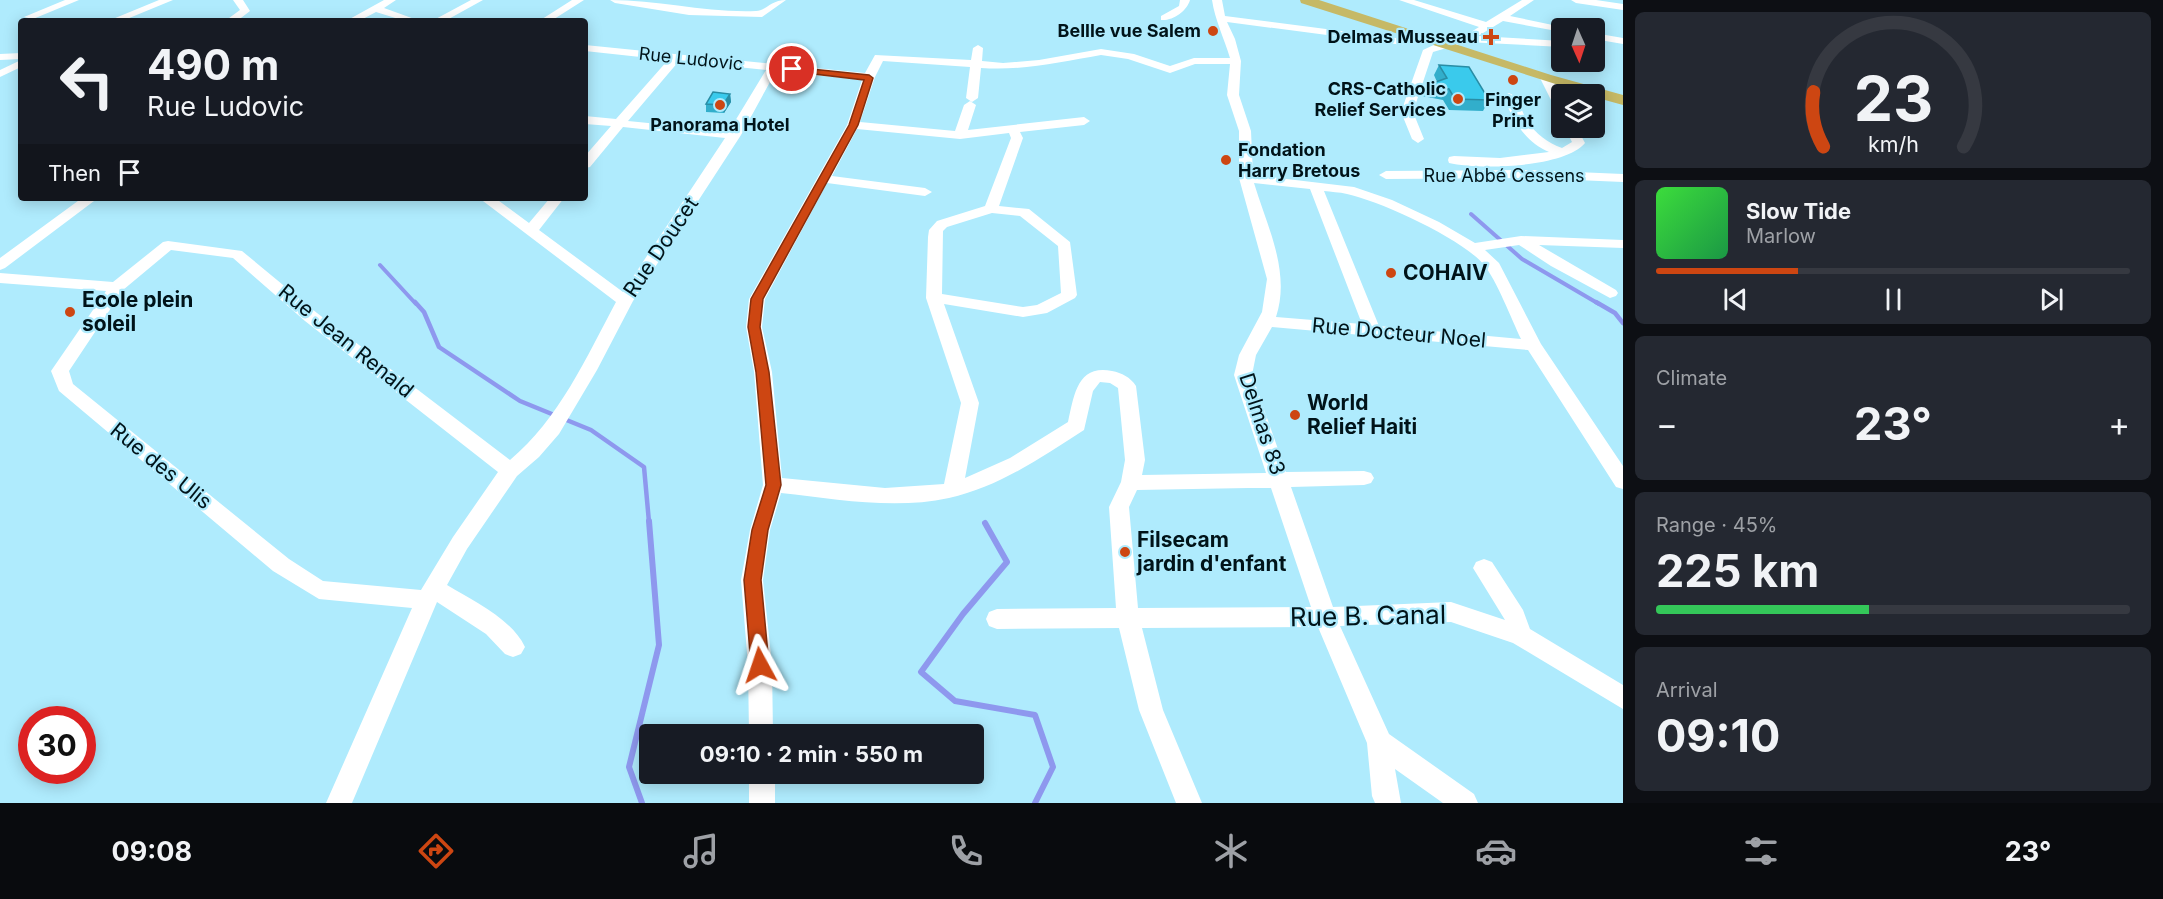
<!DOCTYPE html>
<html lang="en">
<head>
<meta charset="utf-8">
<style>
	:root { --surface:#171b24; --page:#242831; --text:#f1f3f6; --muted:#9ea1a6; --line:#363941; --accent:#cd4612 }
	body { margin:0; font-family:Inter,sans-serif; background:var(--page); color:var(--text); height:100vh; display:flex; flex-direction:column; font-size:22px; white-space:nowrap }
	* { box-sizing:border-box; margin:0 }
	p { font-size:20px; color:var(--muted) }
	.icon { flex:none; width:33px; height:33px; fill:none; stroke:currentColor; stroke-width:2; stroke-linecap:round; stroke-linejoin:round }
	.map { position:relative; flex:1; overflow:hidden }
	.drawer { display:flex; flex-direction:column; gap:12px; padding:12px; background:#0d0f14; width:540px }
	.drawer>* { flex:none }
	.hud { position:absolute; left:18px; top:18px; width:570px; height:183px; border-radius:6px; box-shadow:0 3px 15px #0003; background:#171b24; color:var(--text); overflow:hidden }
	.needle { width:39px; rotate:177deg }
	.tools { position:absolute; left:1551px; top:18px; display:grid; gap:12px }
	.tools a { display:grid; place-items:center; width:54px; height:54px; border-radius:6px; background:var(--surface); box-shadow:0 3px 15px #0003; font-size:30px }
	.speed { position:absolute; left:18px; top:706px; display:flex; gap:12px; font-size:30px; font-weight:700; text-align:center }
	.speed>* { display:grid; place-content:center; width:78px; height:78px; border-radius:50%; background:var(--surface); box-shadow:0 3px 15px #0003; line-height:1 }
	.speed .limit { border:9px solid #d22; background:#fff; color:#111 }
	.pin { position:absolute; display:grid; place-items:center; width:51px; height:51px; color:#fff; margin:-26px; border:3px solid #fff; border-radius:50%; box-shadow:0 2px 6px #0007 }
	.me { position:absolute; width:66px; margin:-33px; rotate:355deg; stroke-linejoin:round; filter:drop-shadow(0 0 4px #0008) }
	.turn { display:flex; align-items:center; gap:21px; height:126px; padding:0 30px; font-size:27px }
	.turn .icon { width:78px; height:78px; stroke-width:2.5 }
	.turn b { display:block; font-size:42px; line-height:51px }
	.then { display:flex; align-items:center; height:57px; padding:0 30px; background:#0003; gap:12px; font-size:22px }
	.big { font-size:45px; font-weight:700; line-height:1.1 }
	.drawer .tile { flex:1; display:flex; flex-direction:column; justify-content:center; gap:9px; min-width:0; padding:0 21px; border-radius:9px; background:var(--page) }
	.drawer .dial { align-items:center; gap:0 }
	.dial svg { height:156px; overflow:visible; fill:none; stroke:var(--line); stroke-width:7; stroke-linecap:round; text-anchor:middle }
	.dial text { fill:var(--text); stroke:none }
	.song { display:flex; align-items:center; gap:18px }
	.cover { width:72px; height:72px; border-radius:9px; background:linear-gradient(135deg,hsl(120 70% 55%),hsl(140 70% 35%)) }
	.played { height:6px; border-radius:3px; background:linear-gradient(90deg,var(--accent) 30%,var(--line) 30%) }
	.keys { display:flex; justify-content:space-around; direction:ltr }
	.heat { display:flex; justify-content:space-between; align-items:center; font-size:33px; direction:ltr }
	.charge { height:9px; border-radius:4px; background:linear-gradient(90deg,#34c759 45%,var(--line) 0) }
	.trip { position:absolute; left:639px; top:724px; width:345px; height:60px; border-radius:6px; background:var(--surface); box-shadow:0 3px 15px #0003; font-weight:700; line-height:60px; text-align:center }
	.tabs { display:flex; height:96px; justify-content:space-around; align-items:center; background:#090b0e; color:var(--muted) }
	.tabs .icon { width:42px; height:42px }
	.tabs .on { color:var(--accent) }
	.tabs b { font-size:27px; color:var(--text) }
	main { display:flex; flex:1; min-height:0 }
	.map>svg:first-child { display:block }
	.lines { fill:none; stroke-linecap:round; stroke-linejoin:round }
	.stream-far2 { stroke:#8e98ee; stroke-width:4 }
	.stream-far1 { stroke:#8e98ee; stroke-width:4.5 }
	.stream { stroke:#8e98ee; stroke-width:6 }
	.minor { fill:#fff; fill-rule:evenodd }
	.major { fill:#c6b966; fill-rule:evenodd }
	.wall { fill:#32aecb }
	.shaded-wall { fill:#298da5 }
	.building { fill:#3acaec; stroke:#298da5; stroke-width:1.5 }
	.route { fill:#cd4612; stroke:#852e0c; stroke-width:1.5 }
	.poi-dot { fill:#cd4612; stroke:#afebfd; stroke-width:2 }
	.labels { text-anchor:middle; stroke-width:4.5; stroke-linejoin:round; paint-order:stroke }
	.far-poi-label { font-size:18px; font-weight:bold; fill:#001319; stroke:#afebfd; text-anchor:end }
	.far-street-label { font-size:18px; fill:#001319; stroke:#afebfd }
	.street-label { font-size:21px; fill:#001319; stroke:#afebfd }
	.poi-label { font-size:21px; font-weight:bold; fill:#001319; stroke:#afebfd; text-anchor:start }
	.near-street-label { font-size:26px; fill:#001319; stroke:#afebfd }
</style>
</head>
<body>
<main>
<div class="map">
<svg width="1623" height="803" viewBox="0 0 1623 803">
	<rect width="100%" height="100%" fill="#afebfd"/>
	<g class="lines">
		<path class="stream-far2" d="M1471 214 1522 259 1599 304
			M380 265 416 304"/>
		<path class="stream-far1" d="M415 302 424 312 439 347 520 401 591 430 644 467 649 522
			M1596 302 1615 313 1623 323"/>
		<path class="stream" d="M985 523 1007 562 963 614 921 672 955 701 1035 715 1053 767 1035 803
			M642 803 629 767 659 645 649 521"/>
		<path class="minor" d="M65 0H79L33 19 24 17Z
			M159 0H173L122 21H108Z
			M233 0H243L250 11 237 21H225L240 10Z
			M384 0H396L384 8 420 21H405L376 12 359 21H346Z
			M471 0H483L445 21H432Z
			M572 0H584L551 21H539Z
			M610 0C659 0 707 13 756 11 767 10 771 0 786 0L762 17 689 15 615 3Z
			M1180 0H1190C1187 11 1173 21 1161 20V16L1179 6Z
			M1212 0H1222L1225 16 1403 39 1413 37 1418 40 1403 45 1227 22 1235 39 1241 61 1239 95 1251 131 1253 175 1354 187 1392 200 1439 222 1475 243 1521 236 1623 240V248L1539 245 1616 290 1618 293 1616 296 1610 298 1551 266 1519 245 1485 250 1499 263 1541 344 1623 466V489L1616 487 1528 350 1272 327 1256 355 1252 375 1286 472 1364 471 1371 473 1374 478 1371 483 1364 485 1291 487 1333 607 1451 602 1505 620 1473 568 1476 562 1484 559 1492 562 1523 610 1530 629 1623 685V709L1513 643 1451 622 1340 626 1389 734 1474 794 1478 803H1443L1395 769 1401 803H1375L1372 796 1367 743 1318 627 1142 628 1163 710 1202 803H1176L1139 710 1119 628 997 629 989 626 986 619 989 612 997 609 1116 608 1109 507 1121 482 1125 460 1118 388 1110 383 1100 382 1093 391 1084 430C1042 457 999 487 949 498 894 510 836 499 781 493L770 530 763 580 772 665 773 735H749L748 665 741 580 750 530 763 485 754 372 746 327 749 299 847 125 862 80 776 71 741 135 633 301 597 370 559 434 539 457 517 476 467 549 447 585C473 601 511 618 525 647L521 654 513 657 505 654 486 634 437 602 352 803H326L412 608 319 599 273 571 59 391 51 371 106 291 0 283V273L113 282 163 242 168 241 242 251 317 313 510 460C559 419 586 358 616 302L479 198H495L529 223 550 198H564L539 230 623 292 725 138 623 127 590 167 585 168V156L611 126 585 124V116L616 119 668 60 585 51V45L865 73 875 55 971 60 973 48 978 45 983 48 982 61 1003 63 1039 60 1101 49 1134 54 1170 66 1194 58H1230C1224 38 1215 20 1212 0ZM1101 55 1128 59 1170 73 1195 64H1230L1227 95 1239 131V178L1267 279 1262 312 1239 355 1234 375 1266 473 1142 475 1145 460 1136 386C1130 377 1122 373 1112 371 1077 364 1074 396 1068 422L1010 458 965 478 979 403 944 304 1023 317 1047 313 1075 298 1077 295 1070 242 1029 209 999 206 1023 138 1020 132 1084 125 1090 121 1084 117 968 130 976 105 970 101 964 105 955 131 860 122 875 77 883 61 970 67 966 98 972 102 978 98 981 68C1022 71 1061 62 1101 55ZM679 61 766 70 729 131 628 121ZM857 129 960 139 1009 133 1011 138 985 206 937 221 929 230 928 237 926 298 961 403 944 484 885 488 782 478 772 372 762 327 765 299 827 183 925 196 932 192 925 188 832 176ZM1254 183 1310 189 1362 324 1276 317C1291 272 1267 226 1254 183ZM1324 191C1331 192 1339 192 1347 194 1380 201 1463 239 1484 265 1496 279 1512 320 1521 339L1379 326ZM992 213 1020 216 1058 246 1061 293 1037 305 1023 307 942 294 943 231 947 227ZM171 250 233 258 305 321 498 472 453 537 421 590 323 581 289 559 73 384 69 371 123 290ZM1248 488H1271L1311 607 1138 608 1129 507 1137 490Z
			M1399 0H1414L1486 22 1522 0H1534L1510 16 1567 28H1562V32L1503 21 1478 36 1562 41V47L1467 42 1433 52 1413 112 1424 139 1418 143 1412 139 1401 112 1423 50 1438 43 1463 37 1479 27Z
			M1571 0H1596L1623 4V10L1576 3Z
			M1594 33 1623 38V44L1594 39Z
			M21 53V59L0 60V54Z
			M21 60V67L0 77V70Z
			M1546 75C1559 81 1562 100 1562 113L1556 110 1540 78Z
			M1509 93C1518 96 1522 112 1527 121 1536 134 1548 143 1562 148L1572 142 1565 128H1577L1585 143C1564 168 1479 170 1449 163L1448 160 1449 157 1454 156 1500 158 1549 152C1524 141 1513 120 1503 96Z
			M1529 170 1623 174V182L1529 178 1386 179 1379 175 1386 171Z
			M82 198H98L5 268 0 270V258Z
			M749 774H775V803H749Z"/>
		<path class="major" d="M1300 0H1319L1551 75 1623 95V105L1594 97V94H1587L1301 3Z"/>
	</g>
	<path class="wall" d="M1439 65 1489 100 1483 111 1449 110 1443 100 1422 96 1427 85 1437 82 1434 75Z
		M730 94 731 102 724 113 706 112V104Z"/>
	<path class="shaded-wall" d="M730 94 731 102 724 113 723 105Z"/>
	<path class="building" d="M1439 65 1469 67 1489 100 1455 99 1449 89 1427 85 1447 78Z
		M713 92 730 94 723 105 706 104Z"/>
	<path class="route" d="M792 67 869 75 873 78 858 125 763 299 760 327 769 372 781 485 768 530 761 580 769 665 766 671 760 673 754 671 751 665 744 580 752 530 766 485 756 372 748 327 751 299 849 125 864 80 789 71V68Z"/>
	<g class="poi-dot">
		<circle cx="1213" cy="31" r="6"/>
		<path d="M1488 28h6v6h6v6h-6v6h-6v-6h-6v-6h6z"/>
		<circle cx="1513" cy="80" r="6"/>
		<circle cx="1458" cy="99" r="6"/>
		<circle cx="720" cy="105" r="6"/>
		<circle cx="1226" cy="160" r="6"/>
		<circle cx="1391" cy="273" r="6"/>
		<circle cx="70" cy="312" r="6"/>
		<circle cx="1295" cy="415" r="6"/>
		<circle cx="1125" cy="552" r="6"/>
	</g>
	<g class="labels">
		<g class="far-poi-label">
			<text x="1201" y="37">Bellle vue Salem</text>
			<text x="1478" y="43">Delmas Musseau</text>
			<text x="1446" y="95">CRS-Catholic<tspan x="1446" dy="21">Relief Services</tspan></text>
			<text x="1513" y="106" text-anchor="middle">Finger<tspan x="1513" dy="21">Print</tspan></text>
			<text x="720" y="131" text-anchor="middle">Panorama Hotel</text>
			<text x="1238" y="156" text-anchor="start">Fondation<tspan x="1238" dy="21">Harry Bretous</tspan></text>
		</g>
		<g class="far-street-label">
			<text transform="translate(691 59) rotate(6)" y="6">Rue Ludovic</text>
			<text x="1504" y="182">Rue Abbé Cessens</text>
		</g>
		<g class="street-label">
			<text transform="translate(661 247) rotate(-56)" y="7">Rue Doucet</text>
			<text transform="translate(1399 333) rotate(5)" y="7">Rue Docteur Noel</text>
			<text transform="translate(346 341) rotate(39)" y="7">Rue Jean Renald</text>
			<text transform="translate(1262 424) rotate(72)" y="7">Delmas 83</text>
			<text transform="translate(161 466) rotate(39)" y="7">Rue des Ulis</text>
		</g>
		<g class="poi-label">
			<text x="1403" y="280">COHAIV</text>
			<text x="82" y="307">Ecole plein<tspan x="82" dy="24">soleil</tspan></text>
			<text x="1307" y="410">World<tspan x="1307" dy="24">Relief Haiti</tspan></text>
			<text x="1137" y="547">Filsecam<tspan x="1137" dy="24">jardin d'enfant</tspan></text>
		</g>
		<g class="near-street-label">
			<text transform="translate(1368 616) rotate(-1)" y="9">Rue B. Canal</text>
		</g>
	</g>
</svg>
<div class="tools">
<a><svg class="needle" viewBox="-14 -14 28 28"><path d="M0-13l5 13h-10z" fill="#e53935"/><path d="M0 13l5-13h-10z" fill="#9ea1a6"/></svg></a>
<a><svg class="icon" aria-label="layers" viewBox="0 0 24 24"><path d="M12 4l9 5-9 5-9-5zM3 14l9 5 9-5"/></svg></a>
</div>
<div class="speed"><div class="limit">30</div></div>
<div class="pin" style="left:792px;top:69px;background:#d93025"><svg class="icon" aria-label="arrive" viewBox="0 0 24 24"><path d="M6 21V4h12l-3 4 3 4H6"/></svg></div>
<svg class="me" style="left:760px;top:665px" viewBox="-20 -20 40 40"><path d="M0-17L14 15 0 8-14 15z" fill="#cd4612" stroke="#fff" stroke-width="4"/></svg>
<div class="trip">09:10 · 2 min · 550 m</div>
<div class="hud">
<div class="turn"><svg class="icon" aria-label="left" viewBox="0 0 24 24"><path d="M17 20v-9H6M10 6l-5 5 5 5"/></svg><div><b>490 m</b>Rue Ludovic</div></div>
<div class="then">Then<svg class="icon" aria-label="arrive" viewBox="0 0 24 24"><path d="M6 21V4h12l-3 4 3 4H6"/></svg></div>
</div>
</div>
<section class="drawer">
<div class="tile dial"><svg viewBox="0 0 100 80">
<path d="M14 69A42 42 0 1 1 86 69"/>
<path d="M14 69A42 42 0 0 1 9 41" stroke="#cd4612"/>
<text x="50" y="56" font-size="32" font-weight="700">23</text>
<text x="50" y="72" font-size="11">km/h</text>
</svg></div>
<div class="tile">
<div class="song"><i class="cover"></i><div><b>Slow Tide</b><p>Marlow</p></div></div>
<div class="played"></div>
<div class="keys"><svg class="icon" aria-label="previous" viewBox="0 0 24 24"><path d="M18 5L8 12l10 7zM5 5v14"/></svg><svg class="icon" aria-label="pause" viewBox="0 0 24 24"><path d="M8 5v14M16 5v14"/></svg><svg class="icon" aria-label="next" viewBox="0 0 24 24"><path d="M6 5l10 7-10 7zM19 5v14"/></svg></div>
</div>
<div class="tile"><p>Climate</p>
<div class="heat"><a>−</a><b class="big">23°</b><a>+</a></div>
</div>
<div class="tile"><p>Range · 45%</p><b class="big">225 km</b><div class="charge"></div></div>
<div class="tile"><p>Arrival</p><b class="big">09:10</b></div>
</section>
</main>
<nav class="tabs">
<b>09:08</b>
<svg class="icon on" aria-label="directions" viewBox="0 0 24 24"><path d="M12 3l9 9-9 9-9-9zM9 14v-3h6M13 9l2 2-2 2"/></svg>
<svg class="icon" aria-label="music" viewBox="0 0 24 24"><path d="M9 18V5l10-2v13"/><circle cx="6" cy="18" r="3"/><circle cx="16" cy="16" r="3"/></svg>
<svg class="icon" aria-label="phone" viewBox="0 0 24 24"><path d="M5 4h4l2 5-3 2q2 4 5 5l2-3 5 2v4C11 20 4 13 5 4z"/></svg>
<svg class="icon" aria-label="climate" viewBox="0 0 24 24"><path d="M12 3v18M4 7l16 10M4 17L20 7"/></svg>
<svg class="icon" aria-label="car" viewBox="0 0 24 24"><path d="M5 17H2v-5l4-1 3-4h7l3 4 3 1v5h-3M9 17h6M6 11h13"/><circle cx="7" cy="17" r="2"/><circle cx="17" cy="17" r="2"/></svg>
<svg class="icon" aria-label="filters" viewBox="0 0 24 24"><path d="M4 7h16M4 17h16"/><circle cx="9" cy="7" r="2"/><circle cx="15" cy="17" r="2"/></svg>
<b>23°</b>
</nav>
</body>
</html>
